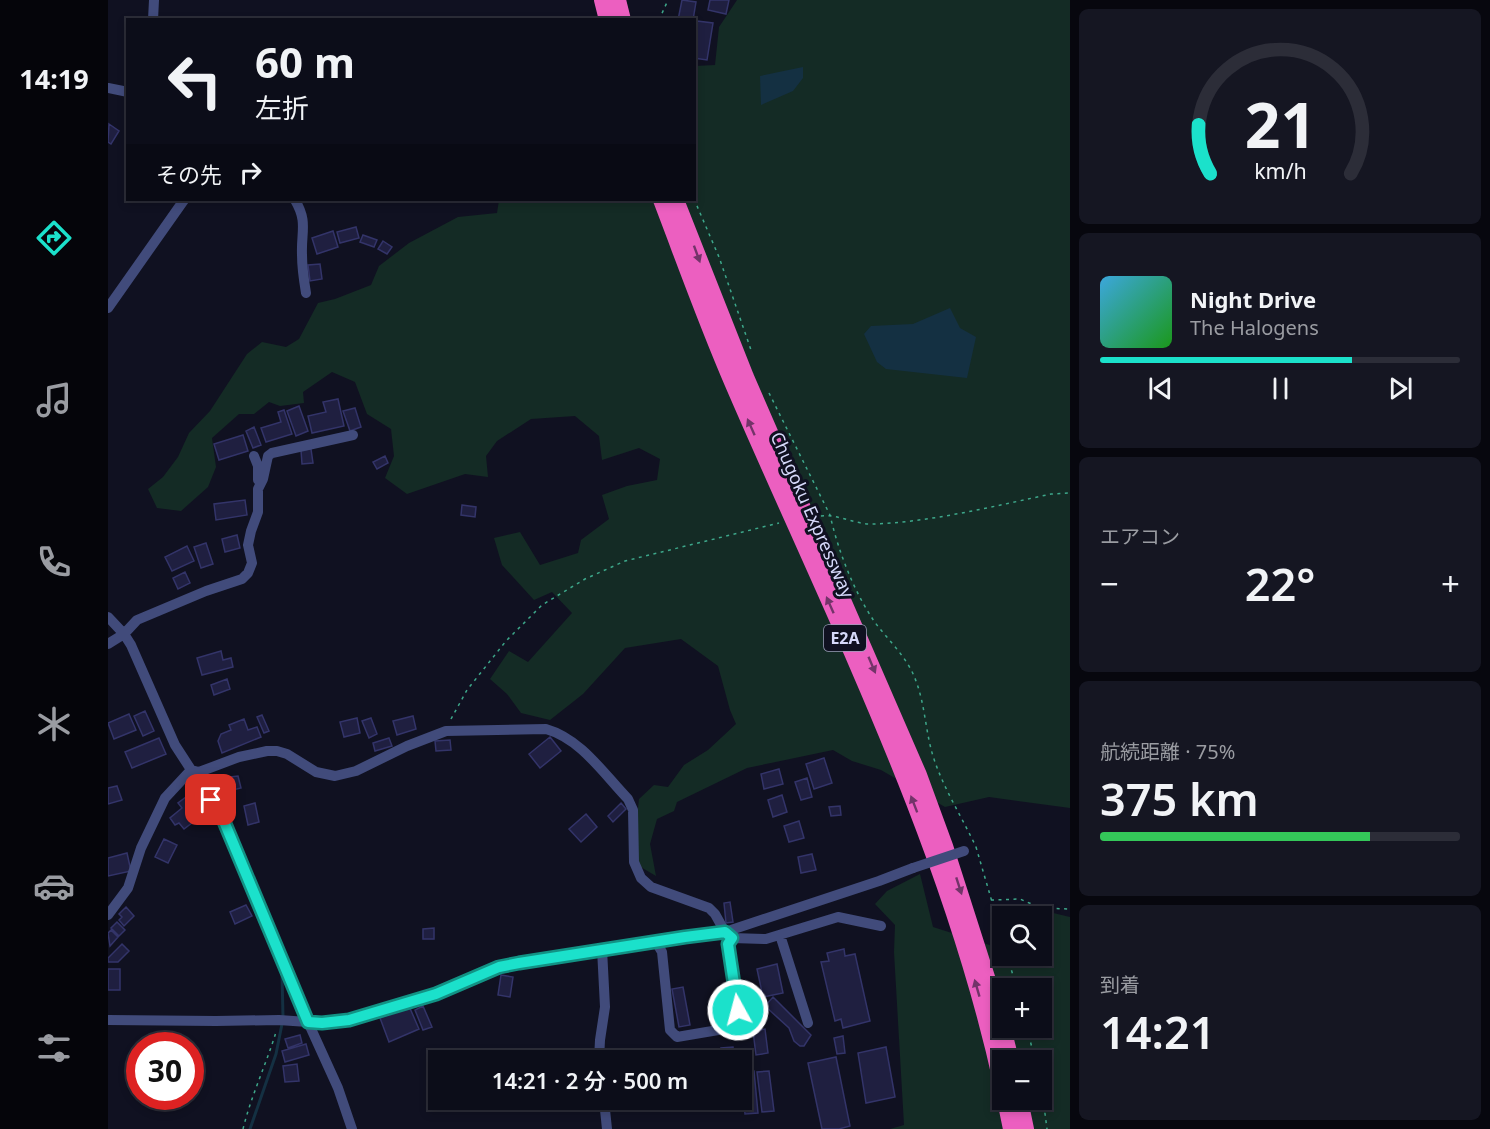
<!DOCTYPE html>
<html lang="ja">
<head>
<meta charset="utf-8">
<style>
	:root { --surface:#0c0d19; --page:#151622; --text:#f1f3f6; --muted:#9a9ca2; --line:#2c2d38; --accent:#1be1cb }
	body { margin:0; font-family:"Noto Sans","Noto Sans JP",sans-serif; background:var(--page); color:var(--text); height:100vh; display:flex; flex-direction:column; font-size:22px; white-space:nowrap }
	* { box-sizing:border-box; margin:0 }
	p { font-size:20px; color:var(--muted) }
	.icon { flex:none; width:33px; height:33px; fill:none; stroke:currentColor; stroke-width:2; stroke-linecap:round; stroke-linejoin:round }
	.map { position:relative; flex:1; overflow:hidden }
	.side { display:flex; flex-direction:column; gap:9px; padding:9px; background:#07070e; width:420px }
	.side>* { flex:none }
	.hud { position:absolute; left:18px; top:18px; width:570px; height:183px; border-radius:0px; box-shadow:0 3px 9px #0003,0 0 0 2px var(--line); background:#0c0d19; color:var(--text); overflow:hidden }
	.buttons { position:absolute; left:884px; top:906px; display:grid; gap:12px }
	.buttons a { display:grid; place-items:center; width:60px; height:60px; border-radius:0px; background:var(--surface); box-shadow:0 3px 9px #0003,0 0 0 2px var(--line); font-size:30px }
	.speed { position:absolute; left:18px; top:1032px; display:flex; gap:12px; font-size:30px; font-weight:700; text-align:center }
	.speed>* { display:grid; place-content:center; width:78px; height:78px; border-radius:50%; background:var(--surface); box-shadow:0 3px 9px #0003,0 0 0 2px var(--line); line-height:1 }
	.speed .limit { border:9px solid #d22; background:#fff; color:#111 }
	.pin { position:absolute; display:grid; place-items:center; width:51px; height:51px; color:#fff; margin:-26px; border-radius:12px; box-shadow:0 3px 9px #0006 }
	.me { position:absolute; width:66px; margin:-33px; rotate:353deg; stroke-linejoin:round; filter:drop-shadow(0 0 4px #0008) }
	.turn { display:flex; align-items:center; gap:21px; height:126px; padding:0 30px; font-size:27px }
	.turn .icon { width:78px; height:78px; stroke-width:2.5 }
	.turn b { display:block; font-size:42px; line-height:51px }
	.then { display:flex; align-items:center; height:57px; padding:0 30px; background:#0003; gap:12px; font-size:22px }
	.big { font-size:45px; font-weight:600; line-height:1.1 }
	.side .tile { flex:1; display:flex; flex-direction:column; justify-content:center; gap:9px; min-width:0; padding:0 21px; border-radius:9px; background:var(--page) }
	.side .dial { align-items:center; gap:0 }
	.dial svg { height:156px; overflow:visible; fill:none; stroke:var(--line); stroke-width:7; stroke-linecap:round; text-anchor:middle }
	.dial text { fill:var(--text); stroke:none }
	.song { display:flex; align-items:center; gap:18px }
	.cover { width:72px; height:72px; border-radius:9px; background:linear-gradient(135deg,hsl(200 70% 55%),hsl(120 70% 35%)) }
	.played { height:6px; border-radius:3px; background:linear-gradient(90deg,var(--accent) 70%,var(--line) 70%) }
	.keys { display:flex; justify-content:space-around; direction:ltr }
	.heat { display:flex; justify-content:space-between; align-items:center; font-size:33px; direction:ltr }
	.charge { height:9px; border-radius:4px; background:linear-gradient(90deg,#34c759 75%,var(--line) 0) }
	.trip { position:absolute; left:320px; top:1050px; width:324px; height:60px; border-radius:0px; background:var(--surface); box-shadow:0 3px 9px #0003,0 0 0 2px var(--line); font-weight:600; line-height:60px; text-align:center }
	main { display:flex; flex:1; min-height:0 }
	.dock { display:flex; flex-direction:column; width:108px; justify-content:space-around; align-items:center; background:#05050a; color:var(--muted) }
	.dock .icon { width:42px; height:42px }
	.dock .current { color:var(--accent) }
	.dock b { font-size:27px; color:var(--text) }
	.map>svg:first-child { display:block }
	.green { fill:#142b25; fill-rule:evenodd }
	.water { fill:#143042 }
	.lines { fill:none; stroke-linecap:round; stroke-linejoin:round }
	.stream { stroke:#143042; stroke-width:3 }
	.building { fill:#1f1f40; stroke:#333469; stroke-width:1.5 }
	.path { stroke:#3da78a; stroke-width:1.5; stroke-dasharray:3 4.5; stroke-linecap:butt }
	.minor { stroke:#414b7b; stroke-width:10 }
	.highway { stroke:#ec5fc0; stroke-width:16 }
	.minor-bridge { stroke:#414b7b; stroke-width:10 }
	.oneway { fill:#733469 }
	.route-casing { stroke:#129284; stroke-width:15 }
	.route { stroke:#1be1cb; stroke-width:10 }
	.labels { text-anchor:middle; stroke-width:6; stroke-linejoin:round; paint-order:stroke }
	.shield { fill:#101121; stroke:#9b9db9; stroke-width:1.5 }
	.shield-label { font-size:16px; font-weight:bold; fill:#d6d9fa }
	.street-label { font-size:18px; fill:#d6d9fa; stroke:#101121 }
</style>
</head>
<body>
<main>
<nav class="dock">
<b>14:19</b>
<svg class="icon current" aria-label="directions" viewBox="0 0 24 24"><path d="M12 3l9 9-9 9-9-9zM9 14v-3h6M13 9l2 2-2 2"/></svg>
<svg class="icon" aria-label="music" viewBox="0 0 24 24"><path d="M9 18V5l10-2v13"/><circle cx="6" cy="18" r="3"/><circle cx="16" cy="16" r="3"/></svg>
<svg class="icon" aria-label="phone" viewBox="0 0 24 24"><path d="M5 4h4l2 5-3 2q2 4 5 5l2-3 5 2v4C11 20 4 13 5 4z"/></svg>
<svg class="icon" aria-label="climate" viewBox="0 0 24 24"><path d="M12 3v18M4 7l16 10M4 17L20 7"/></svg>
<svg class="icon" aria-label="car" viewBox="0 0 24 24"><path d="M5 17H2v-5l4-1 3-4h7l3 4 3 1v5h-3M9 17h6M6 11h13"/><circle cx="7" cy="17" r="2"/><circle cx="17" cy="17" r="2"/></svg>
<svg class="icon" aria-label="filters" viewBox="0 0 24 24"><path d="M4 7h16M4 17h16"/><circle cx="9" cy="7" r="2"/><circle cx="15" cy="17" r="2"/></svg>
</nav>
<div class="map">
<svg width="962" height="1129" viewBox="0 0 962 1129">
	<rect width="100%" height="100%" fill="#101121"/>
	<path class="green" d="M629 0H962V808L881 797 837 807 773 770 744 761 725 750 639 768 569 802 566 811 549 819 542 844 548 876 531 866 526 844 531 799 546 785 560 787 576 765 600 750 628 724 622 710 610 666 573 639 517 648 475 694 442 720 413 713 399 694 382 679 401 651 420 662 464 613 444 592 426 600 394 565 386 538 412 532 432 565 470 553 473 540 501 519 494 495 519 486 549 480 552 459 531 448 494 460 491 436 467 416 423 419 389 441 378 456 380 477 357 474 299 494 277 478 286 456 283 429 259 414 247 382 224 372 195 392 196 403 172 406 161 402 146 414H131L104 438 108 467 100 487 73 511 49 508 40 489 55 477 70 457 81 433 102 411 139 354 154 342 178 347 191 339 210 303 227 299 263 285 271 266 301 243 350 217 389 213 391 200H586L587 66 607 65 611 27Z
		M812 874 825 927 894 949V956H933V938L940 935 941 912 962 917V1129H782L796 1125 786 952 787 925 767 904 779 891ZM894 988H933V1028H894ZM894 1060H933V1100H894Z"/>
	<path class="water" d="M695 67V78L685 91 653 105 652 76Z
		M842 308 852 328 868 337 859 378 778 369 769 362 756 334 763 326 805 324Z"/>
	<g class="lines">
		<path class="stream" d="M174 974 175 1017
			M142 1129 168 1054 174 1024"/>
	</g>
	<path class="building" d="M574 0 588 2 585 20H570Z
		M602 0H621L618 14 600 10Z
		M589 21 605 23 599 60 586 58Z
		M1 124 11 131 3 144 0 142Z
		M248 227 251 238 232 243 229 232Z
		M225 231 230 247 209 254 204 238Z
		M255 235 269 240 266 247 252 242Z
		M275 241 284 247 279 254 270 249Z
		M212 264 214 279 202 281 200 265Z
		M230 399 236 426 204 433 200 416 218 412 215 402Z
		M191 406 200 431 188 436 179 411Z
		M247 408 253 427 242 431 235 411Z
		M176 410 184 434 158 442 153 428 173 422 170 412Z
		M146 427 153 445 145 448 138 431Z
		M135 435 140 451 111 460 106 444Z
		M203 449 205 463 194 464 193 450Z
		M277 456 280 463 269 469 265 462Z
		M137 500 139 515 108 520 106 504Z
		M354 505 368 507 367 517 353 515Z
		M129 535 132 548 117 552 114 539Z
		M98 543 105 564 93 568 86 547Z
		M79 546 86 561 64 571 57 557Z
		M77 572 82 583 70 589 65 578Z
		M113 651 115 660 123 658 125 667 94 675 89 658Z
		M119 679 122 689 106 695 103 685Z
		M37 711 46 731 35 736 26 716Z
		M21 714 28 730 6 739 0 723Z
		M154 715 161 731 156 733 149 717Z
		M305 716 308 729 289 735 285 721Z
		M249 718 252 733 236 737 232 722Z
		M263 718 269 734 261 738 254 721Z
		M136 719 140 730 149 727 153 737 114 753 110 741 113 734 123 730 121 725Z
		M442 737 453 751 432 768 421 754Z
		M51 738 58 754 24 768 17 752Z
		M281 738 284 746 267 751 265 743Z
		M342 740 343 750 328 751 327 741Z
		M716 758 724 783 706 789 698 764Z
		M671 769 675 784 656 789 653 774Z
		M130 776 133 788 116 792 115 787 105 788 104 779Z
		M699 778 704 797 693 800 687 782Z
		M9 786 14 800 0 804V788Z
		M674 795 679 812 665 817 660 800Z
		M78 797 93 816 76 829 71 823 67 825 62 818 74 808 70 803Z
		M147 803 151 822 140 825 136 806Z
		M513 803 518 809 505 822 500 816Z
		M732 806 733 815 723 816 721 807Z
		M478 814 489 827 473 842 461 829Z
		M691 821 696 838 681 842 676 826Z
		M56 839 69 845 60 863 47 857Z
		M19 853 23 871 0 876V858Z
		M704 854 708 870 693 873 690 857Z
		M622 902 625 922 618 923 616 903Z
		M138 905 144 916 127 924 122 912Z
		M18 907 26 916 16 926 11 920 14 917 11 914Z
		M9 922 17 930 11 936 3 928Z
		M326 928V939H315V929Z
		M3 930 10 937 2 946 0 933Z
		M14 944 21 951 10 962H0V958Z
		M736 949 737 956 747 954 762 1021 735 1028 733 1019 727 1021 713 962 721 961 719 953Z
		M669 964 675 993 655 997 649 969Z
		M0 969H12V990H0Z
		M393 975 405 977 402 997 390 995Z
		M575 987 582 1025 571 1027 564 989Z
		M665 997 703 1035 696 1046H692L686 1041 681 1028 657 1006Z
		M301 1006 311 1029 281 1042 272 1018Z
		M315 1006 324 1027 315 1030 307 1010Z
		M657 1029 660 1053 648 1055 645 1031Z
		M192 1035 194 1043 180 1048 177 1039Z
		M735 1036 737 1053 729 1054 726 1038Z
		M198 1044 201 1055 177 1062 174 1051Z
		M625 1047 627 1060H614L613 1048Z
		M778 1047 787 1097 758 1103 750 1053Z
		M728 1057 742 1126 731 1129H714L700 1063Z
		M189 1064 191 1081 177 1082 175 1066Z
		M646 1071 650 1113 637 1114 633 1072Z
		M661 1071 666 1111 654 1112 649 1072Z"/>
	<g class="lines">
		<path class="path" d="M551 20 560 0
			M586 199 611 257 643 350
			M661 393 722 515C730 550 745 590 766 621 779 639 797 655 806 676 817 701 817 730 825 756 835 788 854 817 868 847
			M713 516C730 514 746 524 763 524 819 523 887 506 943 494L962 493
			M343 719 359 690 398 641 434 605 477 579 517 561 671 523
			M868 847 894 936
			M883 900 912 899 933 908 962 909
			M899 956 909 988
			M919 1028 927 1060
			M933 1083 939 1129
			M135 1129C143 1096 158 1065 168 1032"/>
		<path class="minor" d="M45 20 46 0
			M0 88 20 92
			M187 200C200 222 193 231 194 255 194 268 196 281 198 293
			M0 308 76 200
			M146 456 150 466V480
			M0 617 16 634 23 645 67 745 115 819 200 1022 230 1088 244 1129
			M0 644 16 634 29 620 98 591 134 579 140 573 144 563 140 545 143 531 150 512V489L155 479 160 456 164 453 245 435
			M83 770 91 772 131 757 159 751H169L179 754 208 772 227 776 248 771 299 746 338 731 438 729C473 739 495 773 520 799L525 810 526 862 533 878 543 887 601 908 607 914 617 932 624 938 658 939 730 917 773 926
			M0 915 20 888 33 848 57 798 83 770
			M672 935 700 1023
			M548 942 554 952 562 1030 569 1037 628 1027 630 1010 619 944 624 938
			M0 1020 108 1021 171 1020 214 1023 241 1020 328 994 391 967 411 962 617 932 771 881 805 868
			M491 1060 492 1040 497 1007 494 949
			M496 1100 499 1129"/>
		<path class="highway" d="M494 0 499 20
			M510 0 515 20
			M553 200C576 260 598 322 624 382 723 612 840 839 894 1086
			M568 200 638 377 811 775 837 846 894 1024
			M895 1028 903 1060
			M897 1100 903 1129
			M912 1100 918 1129"/>
		<path class="minor-bridge" d="M805 868 856 851"/>
	</g>
	<defs><path id="oneway-solid" d="M-6-.8H1V-3.2L6.5 0L1 3.2V.8H-6Z" transform="scale(1.5)"/></defs>
	<g class="oneway">
		<use href="#oneway-solid" transform="translate(589 254) rotate(70)"/>
		<use href="#oneway-solid" transform="translate(643 427) rotate(-114)"/>
		<use href="#oneway-solid" transform="translate(722 605) rotate(-114)"/>
		<use href="#oneway-solid" transform="translate(764 665) rotate(67)"/>
		<use href="#oneway-solid" transform="translate(806 804) rotate(-111)"/>
		<use href="#oneway-solid" transform="translate(851 886) rotate(72)"/>
		<use href="#oneway-solid" transform="translate(869 988) rotate(-106)"/>
	</g>
	<g class="lines">
		<g class="route-casing">
			<path id="route" d="M103 800 115 819 200 1022 214 1023 241 1020 328 994 391 967 411 963 577 937 617 932 624 938 620 944 630 1010"/>
		</g>
		<use href="#route" class="route"/>
	</g>
	<g class="labels">
		<rect class="shield" x="716" y="625" width="42" height="26" rx="4.5"/>
		<g class="shield-label">
			<text x="737" y="644">E2A</text>
		</g>
		<g class="street-label">
			<text transform="translate(704 515) rotate(66)" y="6">Chugoku Expressway</text>
		</g>
	</g>
</svg>
<div class="buttons">
<a><svg class="icon" aria-label="search" viewBox="0 0 24 24"><circle cx="10" cy="10" r="6"/><path d="M15 15l6 6"/></svg></a>
<a>+</a>
<a>−</a>
</div>
<div class="speed"><div class="limit">30</div></div>
<div class="pin" style="left:103px;top:800px;background:#d93025"><svg class="icon" aria-label="arrive" viewBox="0 0 24 24"><path d="M6 21V4h12l-3 4 3 4H6"/></svg></div>
<svg class="me" style="left:630px;top:1010px" viewBox="-20 -20 40 40"><circle r="17" fill="#1be1cb" stroke="#fff" stroke-width="3"/><path d="M0-11L8 9 0 5-8 9z" fill="#fff"/></svg>
<div class="trip">14:21 · 2 分 · 500 m</div>
<div class="hud">
<div class="turn"><svg class="icon" aria-label="left" viewBox="0 0 24 24"><path d="M17 20v-9H6M10 6l-5 5 5 5"/></svg><div><b>60 m</b>左折</div></div>
<div class="then">その先<svg class="icon" aria-label="right" viewBox="0 0 24 24"><path d="M7 20v-9h11M14 6l5 5-5 5"/></svg></div>
</div>
</div>
<section class="side">
<div class="tile dial"><svg viewBox="0 0 100 80">
<path d="M14 69A42 42 0 1 1 86 69"/>
<path d="M14 69A42 42 0 0 1 8 44" stroke="#1be1cb"/>
<text x="50" y="56" font-size="32" font-weight="700">21</text>
<text x="50" y="72" font-size="11">km/h</text>
</svg></div>
<div class="tile">
<div class="song"><i class="cover"></i><div><b>Night Drive</b><p>The Halogens</p></div></div>
<div class="played"></div>
<div class="keys"><svg class="icon" aria-label="previous" viewBox="0 0 24 24"><path d="M18 5L8 12l10 7zM5 5v14"/></svg><svg class="icon" aria-label="pause" viewBox="0 0 24 24"><path d="M8 5v14M16 5v14"/></svg><svg class="icon" aria-label="next" viewBox="0 0 24 24"><path d="M6 5l10 7-10 7zM19 5v14"/></svg></div>
</div>
<div class="tile"><p>エアコン</p>
<div class="heat"><a>−</a><b class="big">22°</b><a>+</a></div>
</div>
<div class="tile"><p>航続距離 · 75%</p><b class="big">375 km</b><div class="charge"></div></div>
<div class="tile"><p>到着</p><b class="big">14:21</b></div>
</section>
</main>
</body>
</html>
